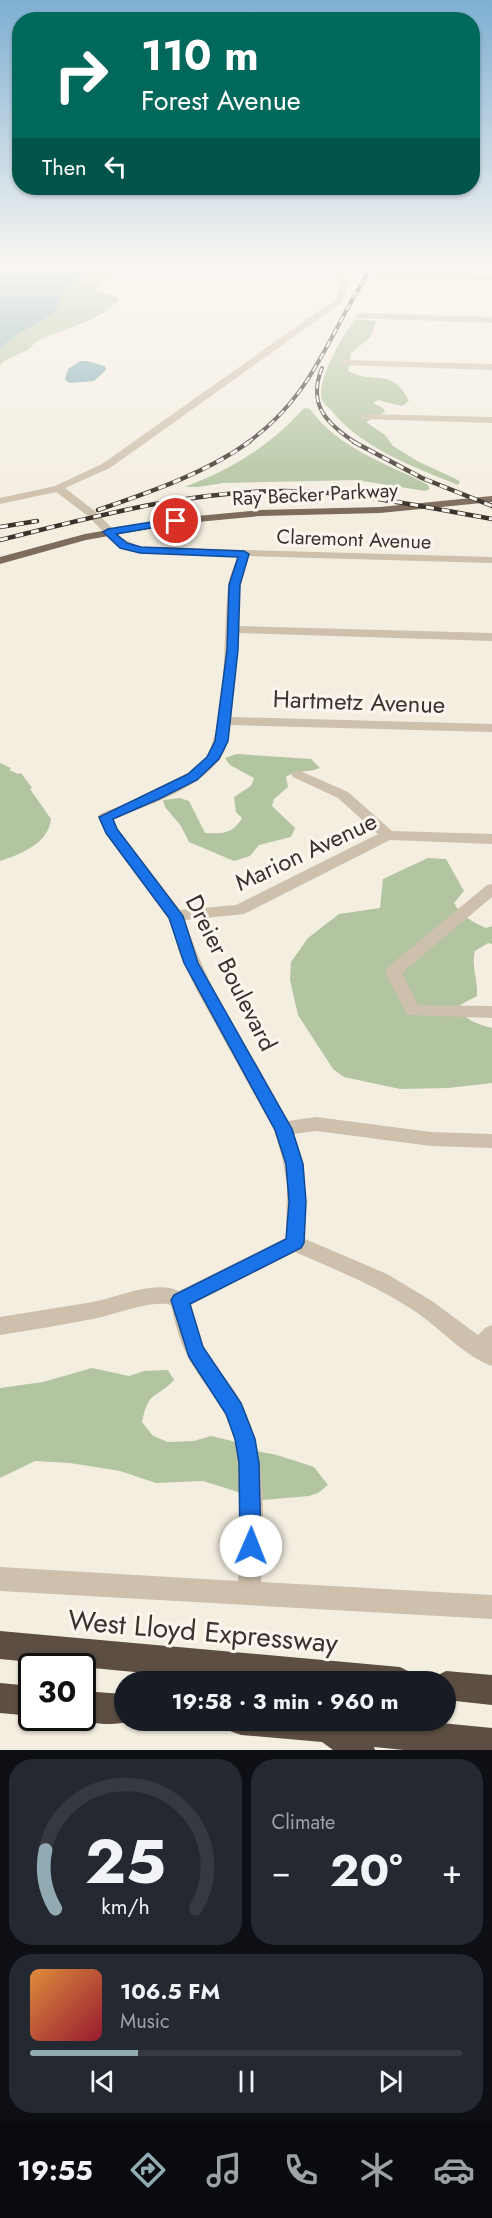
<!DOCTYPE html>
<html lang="en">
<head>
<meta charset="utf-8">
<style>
	:root { --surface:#171b24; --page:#242831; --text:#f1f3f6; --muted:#9ea1a6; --line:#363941; --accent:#92aab2 }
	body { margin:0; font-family:Jost,sans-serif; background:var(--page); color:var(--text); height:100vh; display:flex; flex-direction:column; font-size:22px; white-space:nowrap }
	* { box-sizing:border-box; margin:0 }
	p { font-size:20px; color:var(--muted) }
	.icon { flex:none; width:33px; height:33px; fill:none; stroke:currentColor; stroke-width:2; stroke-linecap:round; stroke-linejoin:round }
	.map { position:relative; height:1750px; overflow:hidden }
	.drawer { display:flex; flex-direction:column; gap:9px; padding:9px; background:#0d0f14; flex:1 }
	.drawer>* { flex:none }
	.hud { position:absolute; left:12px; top:12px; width:468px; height:183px; border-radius:24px; box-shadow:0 2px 4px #0004; background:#00695c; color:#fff; overflow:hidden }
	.speed { position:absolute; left:18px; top:1653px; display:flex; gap:12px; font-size:30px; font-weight:700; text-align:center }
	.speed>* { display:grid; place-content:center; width:78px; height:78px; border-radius:50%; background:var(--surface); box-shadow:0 2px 4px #0004; line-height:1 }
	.speed .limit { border:3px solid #111; border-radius:9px; background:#fff; color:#111 }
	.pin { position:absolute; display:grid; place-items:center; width:51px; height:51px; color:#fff; margin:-26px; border:3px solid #fff; border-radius:50%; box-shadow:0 2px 6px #0007 }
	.me { position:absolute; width:66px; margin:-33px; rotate:1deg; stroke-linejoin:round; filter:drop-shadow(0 0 4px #0008) }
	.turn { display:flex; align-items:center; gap:21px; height:126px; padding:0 30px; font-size:27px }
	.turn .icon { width:78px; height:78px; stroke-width:2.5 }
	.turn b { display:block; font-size:42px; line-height:51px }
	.then { display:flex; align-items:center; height:57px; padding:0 30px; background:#0003; gap:12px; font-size:22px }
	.big { font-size:45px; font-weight:700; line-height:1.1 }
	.drawer .tile { flex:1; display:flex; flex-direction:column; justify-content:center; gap:9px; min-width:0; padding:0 21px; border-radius:24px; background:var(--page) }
	.drawer .dial { align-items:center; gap:0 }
	.dial svg { height:156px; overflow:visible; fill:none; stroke:var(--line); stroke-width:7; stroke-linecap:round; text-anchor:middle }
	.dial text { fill:var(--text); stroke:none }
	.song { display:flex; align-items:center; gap:18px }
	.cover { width:72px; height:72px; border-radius:9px; background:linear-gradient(135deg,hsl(30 70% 55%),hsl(350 70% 35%)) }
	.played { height:6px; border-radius:3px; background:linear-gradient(90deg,var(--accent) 25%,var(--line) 25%) }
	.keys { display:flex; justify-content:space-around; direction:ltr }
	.heat { display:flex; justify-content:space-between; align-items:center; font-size:33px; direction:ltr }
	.drawer .tiles { flex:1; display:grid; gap:9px; grid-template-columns:1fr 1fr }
	.tile:last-child { grid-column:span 2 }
	.trip { position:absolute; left:114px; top:1671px; width:342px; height:60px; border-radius:30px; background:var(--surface); box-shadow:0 2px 4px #0004; font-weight:700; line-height:60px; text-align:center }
	.menu { display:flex; height:96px; justify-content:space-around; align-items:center; background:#090b0e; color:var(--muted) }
	.menu .icon { width:42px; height:42px }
	.menu .on { color:var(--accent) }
	.menu b { font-size:27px; color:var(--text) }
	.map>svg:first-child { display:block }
	.green { fill:#b2c4a0 }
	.water { fill:#7fa8b2 }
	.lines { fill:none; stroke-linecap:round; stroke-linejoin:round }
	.minor { fill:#cdc0ac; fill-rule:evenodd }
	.major { fill:#7d6c5c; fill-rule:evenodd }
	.highway { fill:#5c4e42; fill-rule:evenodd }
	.rail-far1-casing { stroke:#3b322b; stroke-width:4 }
	.rail-casing { stroke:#3b322b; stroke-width:4.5 }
	.rail-far1 { stroke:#fbf7ee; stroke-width:2; stroke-dasharray:7; stroke-linecap:butt }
	.rail { stroke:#fbf7ee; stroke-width:3; stroke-dasharray:8; stroke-linecap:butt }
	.route { fill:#1a73e8; stroke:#114b97; stroke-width:1.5 }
	.labels { text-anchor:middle; stroke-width:6; stroke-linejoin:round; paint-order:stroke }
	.far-street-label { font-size:20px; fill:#3b322b; stroke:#fbf7ee }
	.street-label { font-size:24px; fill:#3b322b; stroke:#fbf7ee }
	.near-street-label { font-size:28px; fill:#3b322b; stroke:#fbf7ee }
</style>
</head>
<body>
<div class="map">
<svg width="492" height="1750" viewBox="0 0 492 1750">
	<rect width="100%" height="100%" fill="#f4eee1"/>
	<path class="green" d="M93 266H123L115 276 94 289 117 297 119 300C97 323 67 327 39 340 34 342 33 346 29 349 19 356 10 355 0 365V348L20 333 54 314 66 290Z
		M355 319 376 321 371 337 351 353 348 371C373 385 392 366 409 401L402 406 378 400 373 403 384 409 385 412 366 422 385 435 393 446 419 462 456 479 460 482 458 485C414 467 361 448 331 410 328 407 323 403 322 399 316 380 344 333 355 319Z
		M304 408 310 409C338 448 385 463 427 484L430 489 425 491 357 480 223 483 198 487H185C232 469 270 446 304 408Z
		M237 754 311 759 320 768C309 773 296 769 286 777L288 787 274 799 272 806 295 828 291 837 259 845 250 856 234 861 189 842 181 826 165 807 163 800 180 798 189 801 205 833C222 834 233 834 242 818L236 812 234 797 251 786 254 778 230 765 225 758Z
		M0 763 11 768 9 770 18 774 21 773 32 788 30 789 51 819C48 844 21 854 0 861Z
		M428 858 446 859 464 891 454 903C461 916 473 922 486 928L492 926V944L488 943 475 951C471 966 478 980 477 996L460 1005C462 1021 479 1024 492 1028V1083L448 1088 400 1089 344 1077 333 1069 298 1015 290 980 291 962 308 938 339 914 380 908 383 879Z
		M92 1368 129 1376 144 1371 168 1370 174 1380C155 1400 149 1389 142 1422L153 1436 168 1442 194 1441 211 1436 232 1441 246 1449 277 1455 314 1467 328 1485 318 1493 309 1496 263 1500 203 1481 156 1483 120 1471 70 1463 35 1461 0 1478V1388L43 1382Z"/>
	<path class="water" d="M0 266H93L66 290 54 314 20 333 0 348Z
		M80 361H87L105 366 106 370 94 381 69 383 65 379 68 369Z"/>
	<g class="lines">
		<path class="minor" d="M328 266H336L348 280 347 292 340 304 110 468 65 488 96 512 122 538 140 547 492 557V563L249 556 240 585 239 626 492 633V641L239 633 231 717 492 724V732L230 725C228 734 228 745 224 752 205 788 148 805 113 819L118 829 180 910 236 905 378 834 338 798 293 777 291 774 298 770 348 792 392 831 492 834V844L390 840 244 914 185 920C208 992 251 1056 288 1121L316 1117 431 1132 492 1134V1148L431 1146 316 1131 294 1134 305 1185V1239L387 1274 432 1301 478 1335 485 1328 492 1325V1366C464 1356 441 1329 416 1312 378 1287 337 1270 295 1252L191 1304C194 1317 196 1332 202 1344 213 1366 232 1383 243 1406 269 1461 263 1522 261 1582L492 1595V1619L0 1591V1567L238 1581C241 1527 248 1467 226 1416 218 1398 203 1383 193 1366 181 1347 176 1327 171 1305 153 1299 113 1315 93 1319 62 1325 31 1330 0 1335V1317C31 1312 62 1307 93 1302 120 1297 153 1280 179 1291L286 1238 287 1185 282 1157 274 1130 196 989 179 952 169 917 106 833 98 817 100 814C128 802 182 785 202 763 228 733 223 628 228 587 229 577 234 566 238 556L140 553 127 550 114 543 88 516 56 492 0 504V498L55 486 102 464 334 300 339 292 340 280Z
			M383 266H391L385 273 492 276V280L375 277 374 275Z
			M359 313 492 317V323L356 318 355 316Z
			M344 360 492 364V370L341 365 339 363Z
			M365 414 492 417V423L362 419 360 417Z
			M492 884V897L402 973 418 1005 492 1006V1018L407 1015 385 972 387 968 487 885Z"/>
		<path class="major" d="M492 496V502L380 513 260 516 176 524 86 540 0 564V557L85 534 176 518 260 510 380 507Z"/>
		<path class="highway" d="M0 1631 400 1667 410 1672 414 1682H237L0 1659Z
			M446 1671 492 1675V1705L446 1700V1682H433L436 1676Z
			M0 1683 32 1686V1716L0 1713Z
			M82 1691 124 1694V1720H132C117 1727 89 1724 74 1718H82Z
			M226 1720H411L492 1728V1750H404L374 1747 375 1750H333L322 1742 241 1735 230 1731Z"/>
		<g class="rail-far1-casing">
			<path id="rail-far1" d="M322 368C307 405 327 424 356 443
				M247 443C316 394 328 332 373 266"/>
		</g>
		<g class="rail-casing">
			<path id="rail" d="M354 442 422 478 492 506
				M98 510C150 492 204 474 249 442
				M0 527 37 521
				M0 540C93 517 187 491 284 491 354 491 423 507 492 519"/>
		</g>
		<use href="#rail-far1" class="rail-far1"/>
		<use href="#rail" class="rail"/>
	</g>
	<linearGradient id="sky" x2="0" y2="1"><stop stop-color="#7eafd2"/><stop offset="0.52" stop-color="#faf7f2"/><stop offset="1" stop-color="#faf7f2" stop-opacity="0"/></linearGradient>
	<rect width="492" height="511" fill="url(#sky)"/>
	<path class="route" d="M176 518 181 521 180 523 116 534 127 543 141 547 244 551 249 554 240 585 238 650 228 741 219 759 197 780 159 799 113 819 117 829 183 916 198 963 292 1129 303 1164 306 1202 304 1243 301 1248 190 1304 203 1347 241 1403 255 1439 259 1463 261 1546 258 1553 251 1556 243 1553 240 1546 239 1463 235 1439 226 1414 189 1357 171 1300 174 1295 286 1239 289 1202 286 1164 275 1130 184 963 169 918 106 833 99 817 188 774 207 757 215 741 227 650 229 585 238 557 140 553 120 548 103 532 108 529Z"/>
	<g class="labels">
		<g class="far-street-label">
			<text transform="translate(315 494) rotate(-3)" y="7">Ray Becker Parkway</text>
			<text transform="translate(354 539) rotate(2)" y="7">Claremont Avenue</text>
		</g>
		<g class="street-label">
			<text transform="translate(359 702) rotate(2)" y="8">Hartmetz Avenue</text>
			<text transform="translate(306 852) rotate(-25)" y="8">Marion Avenue</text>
			<text transform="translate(231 973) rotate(63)" y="8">Dreier Boulevard</text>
		</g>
		<g class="near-street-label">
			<text transform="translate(203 1631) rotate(5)" y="10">West Lloyd Expressway</text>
		</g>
	</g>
</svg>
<div class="speed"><div class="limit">30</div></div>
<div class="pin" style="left:176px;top:521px;background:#d93025"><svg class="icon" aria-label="arrive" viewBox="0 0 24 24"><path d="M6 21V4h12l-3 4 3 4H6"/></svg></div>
<svg class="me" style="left:251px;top:1546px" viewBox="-20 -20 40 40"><circle r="19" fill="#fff"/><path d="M0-13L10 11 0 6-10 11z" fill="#1a73e8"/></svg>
<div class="trip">19:58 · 3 min · 960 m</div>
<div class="hud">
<div class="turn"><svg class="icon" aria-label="right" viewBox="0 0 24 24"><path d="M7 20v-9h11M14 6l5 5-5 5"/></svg><div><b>110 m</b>Forest Avenue</div></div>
<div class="then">Then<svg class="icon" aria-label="left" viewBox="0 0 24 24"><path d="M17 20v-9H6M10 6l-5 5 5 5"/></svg></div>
</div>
</div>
<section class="drawer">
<div class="tiles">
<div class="tile dial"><svg viewBox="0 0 100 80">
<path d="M14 69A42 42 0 1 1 86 69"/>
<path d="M14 69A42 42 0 0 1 9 39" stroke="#92aab2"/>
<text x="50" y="56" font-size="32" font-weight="700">25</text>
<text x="50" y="72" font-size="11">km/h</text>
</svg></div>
<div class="tile"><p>Climate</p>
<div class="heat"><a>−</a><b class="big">20°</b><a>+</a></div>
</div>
<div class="tile">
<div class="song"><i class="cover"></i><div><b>106.5 FM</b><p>Music</p></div></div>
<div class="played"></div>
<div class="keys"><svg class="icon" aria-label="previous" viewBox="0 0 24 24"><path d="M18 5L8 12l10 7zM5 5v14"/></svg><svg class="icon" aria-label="pause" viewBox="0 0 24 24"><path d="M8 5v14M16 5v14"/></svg><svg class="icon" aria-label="next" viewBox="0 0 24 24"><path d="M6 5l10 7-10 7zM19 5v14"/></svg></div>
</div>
</div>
</section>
<nav class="menu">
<b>19:55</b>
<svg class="icon on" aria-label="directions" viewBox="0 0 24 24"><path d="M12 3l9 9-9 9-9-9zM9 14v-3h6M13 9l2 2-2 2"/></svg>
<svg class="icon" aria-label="music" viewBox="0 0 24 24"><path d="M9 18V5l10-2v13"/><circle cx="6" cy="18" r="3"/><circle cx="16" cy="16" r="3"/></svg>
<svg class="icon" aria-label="phone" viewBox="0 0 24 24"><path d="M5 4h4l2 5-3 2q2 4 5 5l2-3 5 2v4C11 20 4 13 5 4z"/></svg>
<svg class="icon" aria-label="climate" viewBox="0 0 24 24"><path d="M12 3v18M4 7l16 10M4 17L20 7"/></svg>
<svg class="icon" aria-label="car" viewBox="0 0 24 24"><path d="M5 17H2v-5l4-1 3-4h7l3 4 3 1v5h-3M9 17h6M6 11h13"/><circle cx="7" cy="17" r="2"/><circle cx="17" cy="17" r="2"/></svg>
</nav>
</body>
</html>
